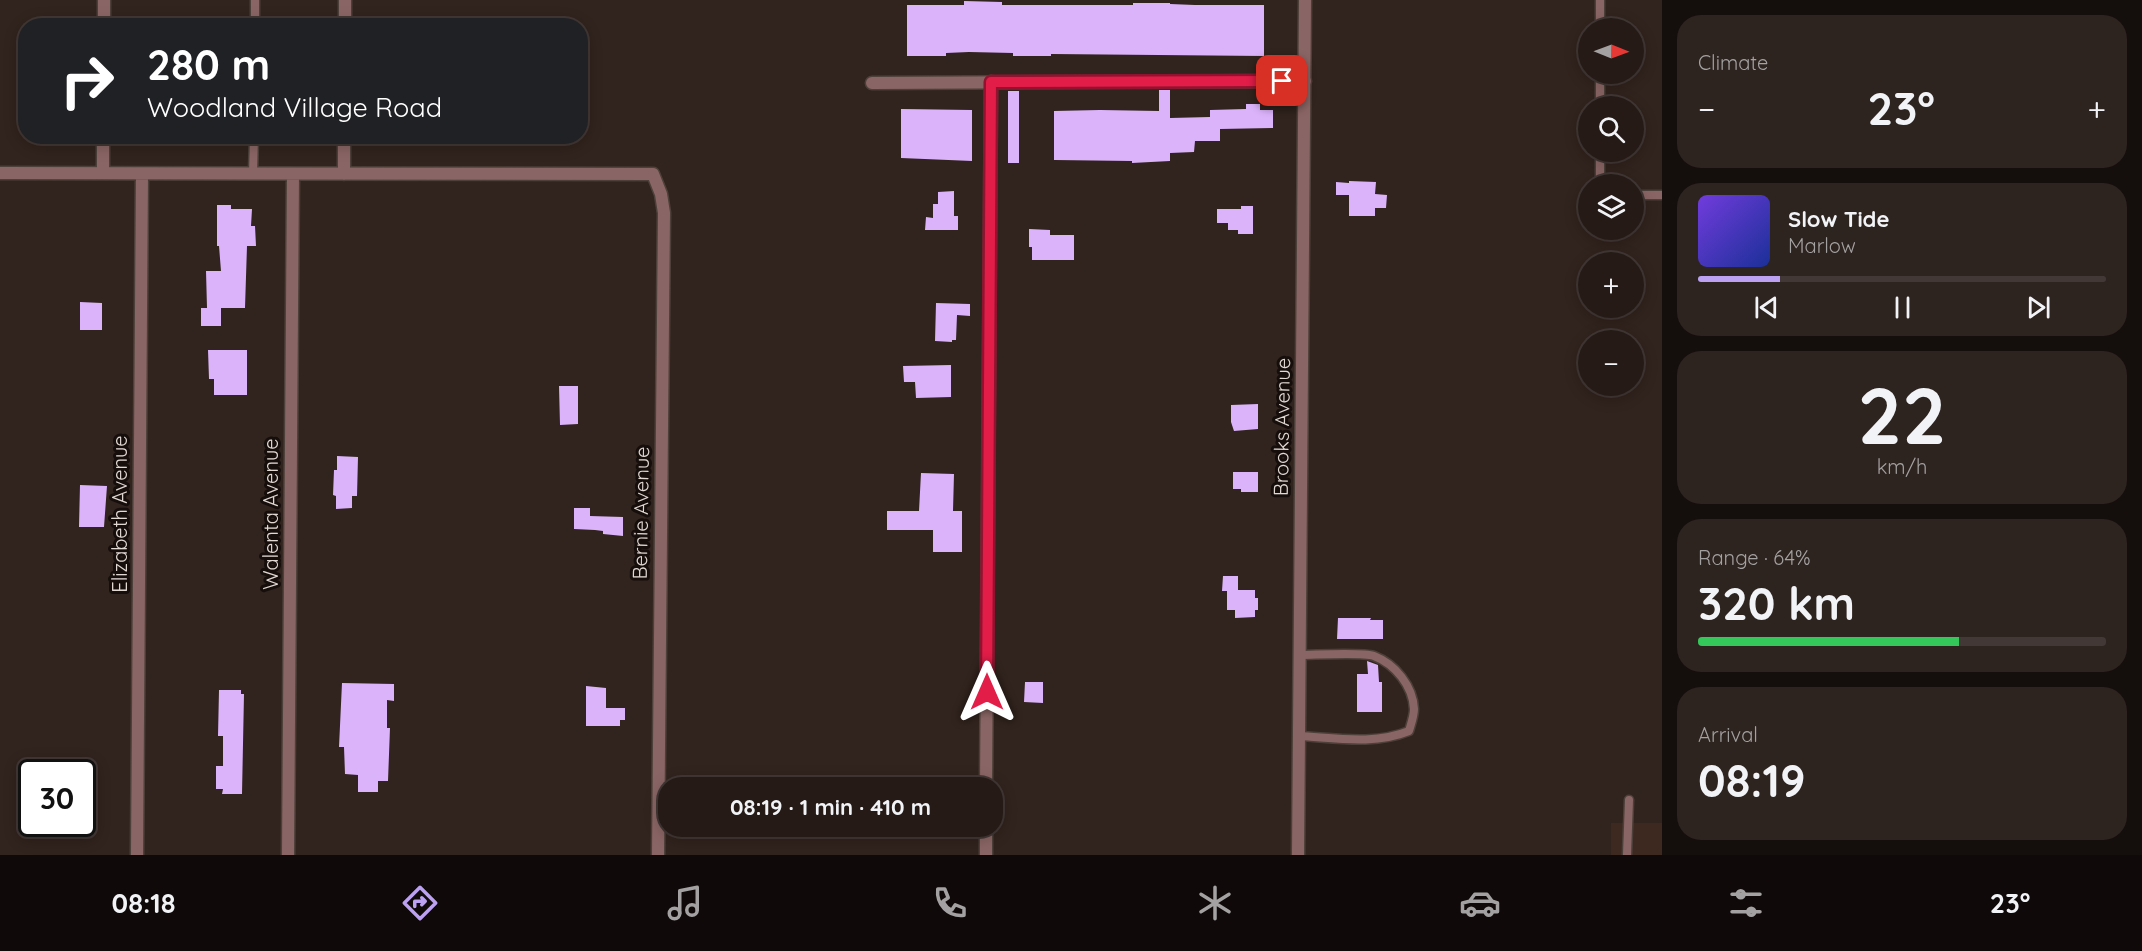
<!DOCTYPE html>
<html lang="en">
<head>
<meta charset="utf-8">
<style>
	:root { --surface:#251a16; --page:#2d231f; --text:#f1f3f6; --muted:#a3a1a1; --line:#423835; --accent:#bca0f2 }
	body { margin:0; font-family:Quicksand,sans-serif; background:var(--page); color:var(--text); height:100vh; display:flex; flex-direction:column; font-size:22px; white-space:nowrap }
	* { box-sizing:border-box; margin:0 }
	p { font-size:20px; color:var(--muted) }
	.icon { flex:none; width:33px; height:33px; fill:none; stroke:currentColor; stroke-width:2; stroke-linecap:round; stroke-linejoin:round }
	.map { position:relative; flex:1; overflow:hidden }
	.panel { display:flex; flex-direction:column; gap:15px; padding:15px; background:#140e0c; width:480px }
	.panel>* { flex:none }
	.top-card { position:absolute; left:18px; top:18px; width:570px; height:126px; border-radius:24px; box-shadow:0 3px 15px #0003,0 0 0 2px var(--line); background:#202124; color:#fff; overflow:hidden }
	.needle { width:39px; rotate:91deg }
	.controls { position:absolute; left:1578px; top:18px; display:grid; gap:12px }
	.controls a { display:grid; place-items:center; width:66px; height:66px; border-radius:50%; background:var(--surface); box-shadow:0 3px 15px #0003,0 0 0 2px var(--line); font-size:30px }
	.speed { position:absolute; left:18px; top:759px; display:flex; gap:12px; font-size:30px; font-weight:700; text-align:center }
	.speed>* { display:grid; place-content:center; width:78px; height:78px; border-radius:50%; background:var(--surface); box-shadow:0 3px 15px #0003,0 0 0 2px var(--line); line-height:1 }
	.speed .limit { border:3px solid #111; border-radius:9px; background:#fff; color:#111 }
	.pin { position:absolute; display:grid; place-items:center; width:51px; height:51px; color:#fff; margin:-26px; border-radius:12px; box-shadow:0 3px 9px #0006 }
	.me { position:absolute; width:66px; margin:-33px; rotate:0deg; stroke-linejoin:round; filter:drop-shadow(0 0 4px #0008) }
	.turn { display:flex; align-items:center; gap:21px; height:126px; padding:0 30px; font-size:27px }
	.turn .icon { width:78px; height:78px; stroke-width:2.5 }
	.turn b { display:block; font-size:42px; line-height:51px }
	.big { font-size:45px; font-weight:700; line-height:1.1 }
	.panel .widget { flex:1; display:flex; flex-direction:column; justify-content:center; gap:9px; min-width:0; padding:0 21px; border-radius:24px; background:var(--page) }
	.panel .dial { align-items:center; gap:0 }
	.dial b { font-size:78px; line-height:1 }
	.song { display:flex; align-items:center; gap:18px }
	.cover { width:72px; height:72px; border-radius:9px; background:linear-gradient(135deg,hsl(260 70% 55%),hsl(230 70% 35%)) }
	.played { height:6px; border-radius:3px; background:linear-gradient(90deg,var(--accent) 20%,var(--line) 20%) }
	.keys { display:flex; justify-content:space-around; direction:ltr }
	.heat { display:flex; justify-content:space-between; align-items:center; font-size:33px; direction:ltr }
	.charge { height:9px; border-radius:4px; background:linear-gradient(90deg,#34c759 64%,var(--line) 0) }
	.trip { position:absolute; left:658px; top:777px; width:345px; height:60px; border-radius:24px; background:var(--surface); box-shadow:0 3px 15px #0003,0 0 0 2px var(--line); font-weight:700; line-height:60px; text-align:center }
	.tabs { display:flex; height:96px; justify-content:space-around; align-items:center; background:#0f0a09; color:var(--muted) }
	.tabs .icon { width:42px; height:42px }
	.tabs .active { color:var(--accent) }
	.tabs b { font-size:27px; color:var(--text) }
	main { display:flex; flex:1; min-height:0 }
	.map>svg:first-child { display:block }
	.built { fill:#3e2920 }
	.building { fill:#dbb3fa }
	.lines { fill:none; stroke-linecap:round; stroke-linejoin:round }
	.service-casing { stroke:#4d403a; stroke-width:11 }
	.minor-casing { stroke:#4d403a; stroke-width:15 }
	.tertiary-casing { stroke:#4d403a; stroke-width:15 }
	.service { stroke:#8a6565; stroke-width:8 }
	.minor { stroke:#8a6565; stroke-width:12 }
	.tertiary { stroke:#8a6565; stroke-width:12 }
	.route-casing { stroke:#92132f; stroke-width:15 }
	.route { stroke:#e11d48; stroke-width:10 }
	.labels { text-anchor:middle; stroke-width:6; stroke-linejoin:round; paint-order:stroke }
	.street-label { font-size:20px; fill:#e1d7d3; stroke:#150e0b }
</style>
</head>
<body>
<main>
<div class="map">
<svg width="1662" height="855" viewBox="0 0 1662 855">
	<rect width="100%" height="100%" fill="#31231d"/>
	<path class="built" d="M1611 823H1662V855H1611Z"/>
	<path class="building" d="M964 1 1002 2V5H1133V3H1170V4L1195 5H1264V56L1051 54V56H1013V53L969 52 946 53V56H907V5H964Z
		M1159 90H1170V118L1210 117V110L1246 109V104H1260V110H1273V128L1220 129V141H1195L1194 152 1170 153V161L1132 163V161L1054 160V111L1100 110 1159 111Z
		M1008 91H1019V163H1008Z
		M901 109 972 110V161L901 158Z
		M1349 181 1376 182 1375 194 1387 195 1386 208H1375V216H1349V195H1336V182L1349 183Z
		M954 191V216H958V230H925L926 217 933 218V204H938V192Z
		M217 205H231V209H252L251 226H255L256 246H247L245 308H221V326H201V308H207L206 271H221L219 246H217Z
		M1241 206H1253V234H1238V230H1228V223H1217V209H1241Z
		M1029 229 1050 230V235H1074V260H1032V247H1029Z
		M80 302 102 303V330H80Z
		M936 303 970 304V316L957 315 956 340H952V342L935 341Z
		M208 350H247V395H214V379H209Z
		M951 365V397L916 398 915 382H904L903 366Z
		M559 386H578V424L560 425Z
		M1258 404V429L1234 431 1231 422V405Z
		M337 456 358 457 357 496H352V508L336 509V496L333 495 334 470H337Z
		M1233 472H1258V492H1241V489H1233Z
		M921 473 954 474 953 511H962V552H933V530H887V511H919Z
		M80 485 107 486 104 527H79Z
		M574 508H590V516L623 517V536L603 534V531L595 530 574 529Z
		M1223 576H1238V590H1255V598H1258V610H1255V617L1235 618V610H1227V591H1222Z
		M1338 618H1371L1370 620H1383V639H1337Z
		M1367 661 1378 665 1379 682H1382V712H1357V674H1368Z
		M1025 682H1043V703L1024 702Z
		M342 683 394 684V701L387 700V728H390L388 781H378V792H358V775L345 774 344 747H339Z
		M586 686 606 688V708H625V720H620V726H586Z
		M219 690H241V694H244L242 794H222L223 789H216V766H223V736H218Z"/>
	<g class="lines">
		<g class="service-casing">
			<path id="service" d="M255 26V0
				M1600 28V0
				M1600 106V74
				M253 173 254 136
				M1600 184V152
				M1634 195H1662
				M1299 736C1336 738 1375 745 1409 731 1411 724 1414 716 1414 709 1413 686 1395 664 1374 656 1363 652 1315 655 1300 655
				M1627 855 1629 800"/>
		</g>
		<g class="minor-casing">
			<path id="minor" d="M104 26V0
				M345 26V0
				M872 83 1305 81
				M0 173 653 174 661 194 664 213 658 855
				M103 173V136
				M344 174V136
				M986 788 991 82
				M137 855 142 174
				M288 855 293 174
				M986 855V826"/>
		</g>
		<g class="tertiary-casing">
			<path id="tertiary" d="M1298 855 1305 0"/>
		</g>
		<use href="#service" class="service"/>
		<use href="#minor" class="minor"/>
		<use href="#tertiary" class="tertiary"/>
	</g>
	<g class="lines">
		<g class="route-casing">
			<path id="route" d="M987 692 991 82 1282 81"/>
		</g>
		<use href="#route" class="route"/>
	</g>
	<g class="labels">
		<g class="street-label">
			<text transform="translate(1282 427) rotate(-89)" y="7">Brooks Avenue</text>
			<text transform="translate(641 513) rotate(-89)" y="7">Bernie Avenue</text>
			<text transform="translate(120 514) rotate(-90)" y="7">Elizabeth Avenue</text>
			<text transform="translate(271 514) rotate(-90)" y="7">Walenta Avenue</text>
		</g>
	</g>
</svg>
<div class="controls">
<a><svg class="needle" viewBox="-14 -14 28 28"><path d="M0-13l5 13h-10z" fill="#e53935"/><path d="M0 13l5-13h-10z" fill="#a3a1a1"/></svg></a>
<a><svg class="icon" aria-label="search" viewBox="0 0 24 24"><circle cx="10" cy="10" r="6"/><path d="M15 15l6 6"/></svg></a>
<a><svg class="icon" aria-label="layers" viewBox="0 0 24 24"><path d="M12 4l9 5-9 5-9-5zM3 14l9 5 9-5"/></svg></a>
<a>+</a>
<a>−</a>
</div>
<div class="speed"><div class="limit">30</div></div>
<div class="pin" style="left:1282px;top:81px;background:#d93025"><svg class="icon" aria-label="arrive" viewBox="0 0 24 24"><path d="M6 21V4h12l-3 4 3 4H6"/></svg></div>
<svg class="me" style="left:987px;top:692px" viewBox="-20 -20 40 40"><path d="M0-17L14 15 0 8-14 15z" fill="#e11d48" stroke="#fff" stroke-width="4"/></svg>
<div class="trip">08:19 · 1 min · 410 m</div>
<div class="top-card">
<div class="turn"><svg class="icon" aria-label="right" viewBox="0 0 24 24"><path d="M7 20v-9h11M14 6l5 5-5 5"/></svg><div><b>280 m</b>Woodland Village Road</div></div>
</div>
</div>
<section class="panel">
<div class="widget"><p>Climate</p>
<div class="heat"><a>−</a><b class="big">23°</b><a>+</a></div>
</div>
<div class="widget">
<div class="song"><i class="cover"></i><div><b>Slow Tide</b><p>Marlow</p></div></div>
<div class="played"></div>
<div class="keys"><svg class="icon" aria-label="previous" viewBox="0 0 24 24"><path d="M18 5L8 12l10 7zM5 5v14"/></svg><svg class="icon" aria-label="pause" viewBox="0 0 24 24"><path d="M8 5v14M16 5v14"/></svg><svg class="icon" aria-label="next" viewBox="0 0 24 24"><path d="M6 5l10 7-10 7zM19 5v14"/></svg></div>
</div>
<div class="widget dial"><b>22</b><p>km/h</p></div>
<div class="widget"><p>Range · 64%</p><b class="big">320 km</b><div class="charge"></div></div>
<div class="widget"><p>Arrival</p><b class="big">08:19</b></div>
</section>
</main>
<nav class="tabs">
<b>08:18</b>
<svg class="icon active" aria-label="directions" viewBox="0 0 24 24"><path d="M12 3l9 9-9 9-9-9zM9 14v-3h6M13 9l2 2-2 2"/></svg>
<svg class="icon" aria-label="music" viewBox="0 0 24 24"><path d="M9 18V5l10-2v13"/><circle cx="6" cy="18" r="3"/><circle cx="16" cy="16" r="3"/></svg>
<svg class="icon" aria-label="phone" viewBox="0 0 24 24"><path d="M5 4h4l2 5-3 2q2 4 5 5l2-3 5 2v4C11 20 4 13 5 4z"/></svg>
<svg class="icon" aria-label="climate" viewBox="0 0 24 24"><path d="M12 3v18M4 7l16 10M4 17L20 7"/></svg>
<svg class="icon" aria-label="car" viewBox="0 0 24 24"><path d="M5 17H2v-5l4-1 3-4h7l3 4 3 1v5h-3M9 17h6M6 11h13"/><circle cx="7" cy="17" r="2"/><circle cx="17" cy="17" r="2"/></svg>
<svg class="icon" aria-label="filters" viewBox="0 0 24 24"><path d="M4 7h16M4 17h16"/><circle cx="9" cy="7" r="2"/><circle cx="15" cy="17" r="2"/></svg>
<b>23°</b>
</nav>
</body>
</html>
